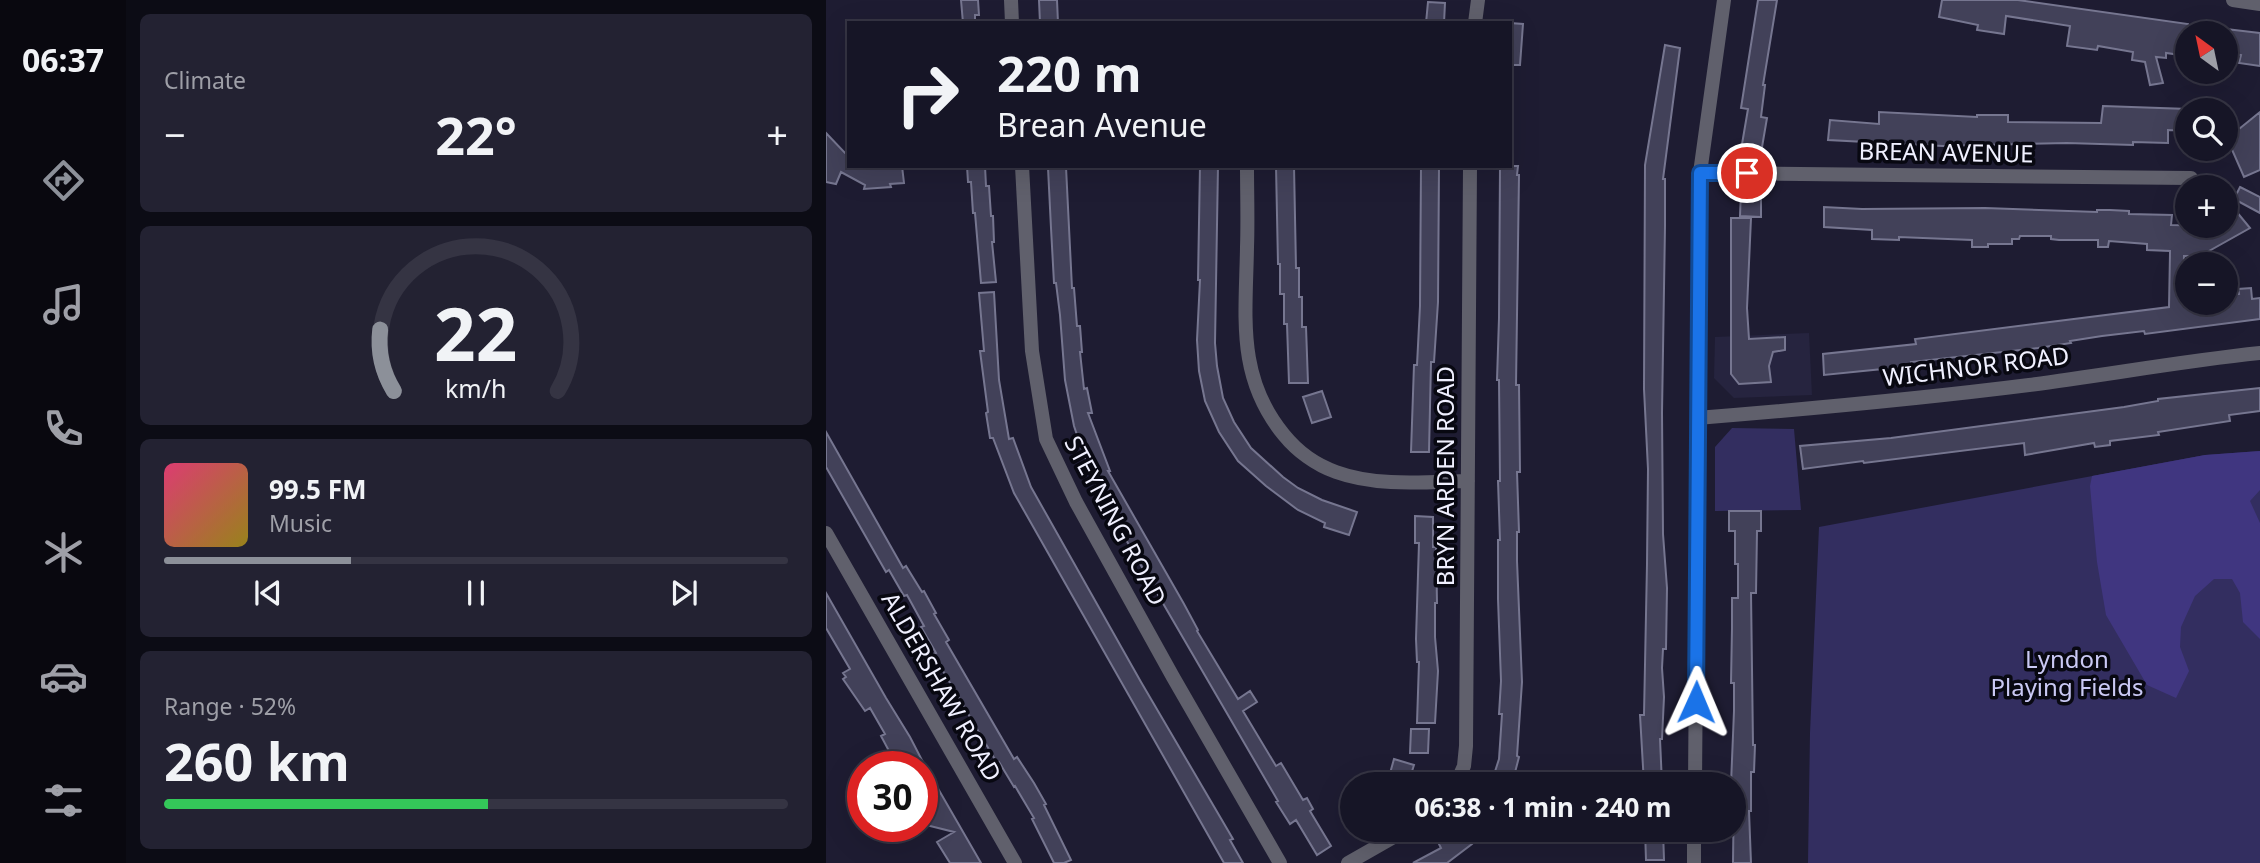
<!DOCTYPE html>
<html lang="en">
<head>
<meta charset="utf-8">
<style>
	:root { --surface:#161526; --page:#232232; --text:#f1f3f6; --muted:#9e9fa7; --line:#353443; --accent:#8c9099 }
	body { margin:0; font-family:"Noto Sans",sans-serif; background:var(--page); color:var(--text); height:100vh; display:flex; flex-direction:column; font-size:26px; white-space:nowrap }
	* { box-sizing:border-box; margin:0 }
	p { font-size:23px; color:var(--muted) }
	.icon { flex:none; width:38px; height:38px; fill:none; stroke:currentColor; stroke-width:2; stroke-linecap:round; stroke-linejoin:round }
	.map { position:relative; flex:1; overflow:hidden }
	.sheet { display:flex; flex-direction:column; gap:14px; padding:14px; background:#0c0c15; width:700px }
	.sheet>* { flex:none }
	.guide { position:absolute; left:21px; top:21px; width:665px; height:147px; border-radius:0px; box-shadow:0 7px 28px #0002,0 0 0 2px var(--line); background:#161526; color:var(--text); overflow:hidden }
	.needle { width:46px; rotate:327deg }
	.fabs { position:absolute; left:1349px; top:21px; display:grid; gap:14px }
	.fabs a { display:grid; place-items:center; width:63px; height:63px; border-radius:50%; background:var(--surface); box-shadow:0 7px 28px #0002,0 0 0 2px var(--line); font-size:35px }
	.speed { position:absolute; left:21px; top:751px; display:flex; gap:14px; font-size:35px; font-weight:700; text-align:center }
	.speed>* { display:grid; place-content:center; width:91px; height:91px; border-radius:50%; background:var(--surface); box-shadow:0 7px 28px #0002,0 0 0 2px var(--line); line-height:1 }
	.speed .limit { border:10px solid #d22; background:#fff; color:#111 }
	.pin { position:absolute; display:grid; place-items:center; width:60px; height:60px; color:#fff; margin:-30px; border:4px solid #fff; border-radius:50%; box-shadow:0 2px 7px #0007 }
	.me { position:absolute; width:77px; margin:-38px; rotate:1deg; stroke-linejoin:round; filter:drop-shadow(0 0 5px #0008) }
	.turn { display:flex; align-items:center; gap:24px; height:147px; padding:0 35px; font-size:32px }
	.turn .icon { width:91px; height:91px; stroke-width:2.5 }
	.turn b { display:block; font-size:49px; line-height:60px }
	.big { font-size:52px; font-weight:700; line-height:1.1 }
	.sheet .card { flex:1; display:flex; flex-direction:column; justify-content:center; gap:10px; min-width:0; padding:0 24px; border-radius:10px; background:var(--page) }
	.sheet .dial { align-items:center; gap:0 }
	.dial svg { height:182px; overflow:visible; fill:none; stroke:var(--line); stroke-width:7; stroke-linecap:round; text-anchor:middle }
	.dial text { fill:var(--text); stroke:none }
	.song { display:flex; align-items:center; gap:21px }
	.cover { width:84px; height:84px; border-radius:10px; background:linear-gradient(135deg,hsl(340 70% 55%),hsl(50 70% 35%)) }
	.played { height:7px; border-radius:4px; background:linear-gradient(90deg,var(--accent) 30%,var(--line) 30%) }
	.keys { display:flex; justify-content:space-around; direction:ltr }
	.heat { display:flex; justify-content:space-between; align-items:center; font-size:38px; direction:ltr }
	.charge { height:10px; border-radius:5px; background:linear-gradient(90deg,#34c759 52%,var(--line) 0) }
	.trip { position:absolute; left:514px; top:772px; width:406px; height:70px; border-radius:35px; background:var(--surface); box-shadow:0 7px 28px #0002,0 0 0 2px var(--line); font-weight:700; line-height:70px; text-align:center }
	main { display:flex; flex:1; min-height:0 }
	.tabs { display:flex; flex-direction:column; width:126px; justify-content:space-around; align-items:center; background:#09080f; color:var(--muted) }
	.tabs .icon { width:49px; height:49px }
	.tabs .selected { color:var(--accent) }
	.tabs b { font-size:32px; color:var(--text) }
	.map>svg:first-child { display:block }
	.built { fill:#26243f }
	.green { fill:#332e60 }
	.forest { fill:#403680 }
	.building { fill:#424159; stroke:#767690; stroke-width:2 }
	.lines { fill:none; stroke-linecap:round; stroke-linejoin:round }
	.minor { stroke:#60606c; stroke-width:14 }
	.route-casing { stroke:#114b97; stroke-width:18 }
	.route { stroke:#1a73e8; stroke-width:12 }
	.labels { text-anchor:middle; stroke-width:7; stroke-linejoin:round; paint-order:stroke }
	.street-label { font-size:24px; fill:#f0f0ff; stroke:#080811 }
	.park-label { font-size:24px; fill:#cac9f4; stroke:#080811 }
</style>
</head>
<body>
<main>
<nav class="tabs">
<b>06:37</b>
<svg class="icon selected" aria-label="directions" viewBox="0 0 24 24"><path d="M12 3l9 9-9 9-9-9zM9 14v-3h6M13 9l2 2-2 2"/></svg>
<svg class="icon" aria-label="music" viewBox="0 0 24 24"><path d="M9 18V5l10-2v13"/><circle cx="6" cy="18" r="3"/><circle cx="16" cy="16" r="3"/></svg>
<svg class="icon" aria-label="phone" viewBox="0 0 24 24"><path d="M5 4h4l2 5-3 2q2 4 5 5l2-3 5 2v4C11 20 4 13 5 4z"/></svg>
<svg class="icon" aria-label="climate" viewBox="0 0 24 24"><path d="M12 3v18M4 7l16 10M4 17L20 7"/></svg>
<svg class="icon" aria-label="car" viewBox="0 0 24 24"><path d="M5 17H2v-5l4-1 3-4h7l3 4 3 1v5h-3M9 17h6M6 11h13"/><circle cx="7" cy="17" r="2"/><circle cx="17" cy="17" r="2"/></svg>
<svg class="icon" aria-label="filters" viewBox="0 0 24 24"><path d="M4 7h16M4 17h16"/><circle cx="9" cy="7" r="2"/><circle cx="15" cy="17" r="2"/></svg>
</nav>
<section class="sheet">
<div class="card"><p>Climate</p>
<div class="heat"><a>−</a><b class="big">22°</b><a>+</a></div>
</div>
<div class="card dial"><svg viewBox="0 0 100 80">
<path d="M14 69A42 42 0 1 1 86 69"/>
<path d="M14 69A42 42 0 0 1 8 42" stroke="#8c9099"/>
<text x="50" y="56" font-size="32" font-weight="700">22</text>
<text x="50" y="72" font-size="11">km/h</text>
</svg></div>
<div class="card">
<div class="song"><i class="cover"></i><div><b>99.5 FM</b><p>Music</p></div></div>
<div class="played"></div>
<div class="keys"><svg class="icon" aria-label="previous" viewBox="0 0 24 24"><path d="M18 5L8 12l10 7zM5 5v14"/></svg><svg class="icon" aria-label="pause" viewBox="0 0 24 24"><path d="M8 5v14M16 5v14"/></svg><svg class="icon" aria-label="next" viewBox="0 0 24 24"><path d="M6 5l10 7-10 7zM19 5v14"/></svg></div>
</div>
<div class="card"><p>Range · 52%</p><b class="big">260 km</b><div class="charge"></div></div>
</section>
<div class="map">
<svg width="1434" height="863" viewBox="0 0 1434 863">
	<rect width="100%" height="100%" fill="#1e1c32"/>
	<path class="built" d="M983 333 986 395 908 398 888 378 889 337Z"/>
	<path class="green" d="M906 428 968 429 975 510 889 511V447Z
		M1434 451V863H982L984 733 993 527 1379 455Z"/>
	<path class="forest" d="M1434 451V490L1424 501 1434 523V639L1417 622 1414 593 1406 579H1388L1369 596 1355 627 1354 647 1363 671 1350 698 1321 685 1280 615 1271 562 1264 486 1266 476 1379 455Z"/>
	<path class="building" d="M135 0H152L153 15H149V23H137Z
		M213 0H231L232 23H214Z
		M932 0H951L937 85H939L935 117 941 118 935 153 915 150 922 109 915 108Z
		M1116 0H1192L1362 24V56L1340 53V58L1330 57 1337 83 1324 85 1319 62 1306 60 1307 52 1272 46 1271 50 1241 46 1244 26 1180 16 1178 34 1151 30 1152 25 1113 17Z
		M602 2 619 3 618 23H600Z
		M684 23 697 24 694 65H684Z
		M1400 29 1434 33V66L1413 63 1415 55 1400 53Z
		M839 45 854 48 837 179H839V226L836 413 837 534 841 588 840 649H837L836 668 838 697 836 739H834L836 784H818L814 715H818L821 564 822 469 818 389 819 165Z
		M1277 106 1362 109V131L1342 130V143L1307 142V145L1241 143 1117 146 1002 140 1004 120 1053 124V112L1151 117V115H1182V122L1275 123Z
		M1434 112V170L1418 177 1400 136V121L1413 129Z
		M0 133 19 153 23 155V166H76L78 183 64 184 65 187 38 189 39 185 15 172 10 184 0 182Z
		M141 166H159L160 186H163L165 216H167L168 242H166L170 282 155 283 149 213H147L145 182H142Z
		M374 166H392L389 343 391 366 397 398 408 422 425 448 457 477 472 488 496 500 531 512 523 535 498 527 499 523 472 510 440 486 412 461 393 432 379 401 373 371 371 340 374 280H372Z
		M450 166H468L470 268H473V297H476V327H480L482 383H463L461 324H458V294H454V264H452Z
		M595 166H613L612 302 608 362H605L603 452H585L588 365H591L594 306Z
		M674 166H692L691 175H693L690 385H693L694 472H691L693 532H691V561L696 682 691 756 693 757 686 784H665L673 759 676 714H673L675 681 672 599V540H674L672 481H674L673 380H671L673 318Z
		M240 167 246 288H248L251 326H254L256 352H254L258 389 261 388 266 413H262L284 471H282L358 604 372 630 371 631 412 699 424 691 431 702 417 711 450 766 455 763 477 800 481 798 487 809 484 811 505 846 491 855 470 820 464 824 450 802 452 801 299 538 302 536 275 496 256 450 248 426 239 380 234 315 230 283H228L225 228 222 168Z
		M1414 187 1434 197V213L1408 199Z
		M915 189 935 190V217L914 216Z
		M1405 205 1424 228 1374 256H1358L1357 303H1401L1400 296 1413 294 1412 289 1425 288 1426 299 1434 298V319L1319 334 1318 331 1276 336 1244 341 1245 343 1212 348 1085 362 1086 366 998 375 997 354 1090 344 1089 339 1343 307 1344 253V251L1321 250V244L1283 241 1282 247H1272V240H1233L1225 239V236H1194L1193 239H1186V244H1162V247H1146V240L1073 237V240L1046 239V230L998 227V207L1036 209 1159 208 1271 212V210H1284L1303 211V214L1346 215 1345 225 1400 226V214Z
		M905 218H925L921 308 923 339 959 337V350L947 352 943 366 945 382 913 384 905 374Z
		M168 292 173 380 183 439 187 438 205 487 315 682 407 839 404 840 417 863H398L188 493 167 438H164L160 413 162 412 154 351H158L153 293Z
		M1434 388V411L1403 415 1404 421 1332 432 1333 435 1284 441V445L1269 447 1268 443 1199 455 1198 443 1038 463 1037 461 977 469 974 446 1065 438 1298 407 1332 401V399Z
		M496 391 505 417 486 423 477 397Z
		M0 432 77 568 80 566 96 592 98 591 110 613 108 614 123 640 120 642 188 759 191 757 208 783 220 804 218 805 245 860 238 863H228L206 819 208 818 189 786 188 787 173 762 171 763 107 654 110 653 95 627 98 626 81 595 78 596 63 570 60 572 0 467Z
		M903 511H935V531H931L930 593H925L927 745H929L928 772H925V811H923L925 863H907L908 784H905L908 711V683H905L906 628V598H912V564H909V531H903Z
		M589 516 607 517V547H610L611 603H609V637L612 671 609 723H591L593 662H591L590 639 593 543H589Z
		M0 593 60 698 84 737 99 766 155 863H124L111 842 128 832 96 824V766H71L55 736 59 734 44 708 39 711 17 679 20 677 17 673 24 669 0 628Z
		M585 729H603L602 753H584Z
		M568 759 588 765 582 784H561Z
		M632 830H658L646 844 621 863H587L615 848 613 844Z
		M819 830H837L838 860H820Z"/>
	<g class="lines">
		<path class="minor" d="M185 0 186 23
			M1407 0 1434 4
			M649 23 652 0
			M196 166 206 351 220 439 250 502 347 677 454 863
			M421 166C421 193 422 220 421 247 420 316 410 377 458 435 471 451 490 465 510 472 551 487 600 482 642 481
			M874 173 1365 178
			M871 418C982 409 1092 399 1203 385 1280 375 1357 361 1434 353
			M0 533 189 863
			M630 784 638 766 640 746 644 166
			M869 784 874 173 898 0
			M522 863 580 830
			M868 863V830"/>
	</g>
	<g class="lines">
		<g class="route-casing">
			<path id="route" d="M870 702 874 173H921"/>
		</g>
		<use href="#route" class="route"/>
	</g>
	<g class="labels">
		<g class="street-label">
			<text transform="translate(1120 153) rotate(1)" y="8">BREAN AVENUE</text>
			<text transform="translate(1150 367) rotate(-7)" y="8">WICHNOR ROAD</text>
			<text transform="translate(620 476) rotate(-90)" y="8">BRYN ARDEN ROAD</text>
			<text transform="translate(289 521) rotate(62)" y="8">STEYNING ROAD</text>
			<text transform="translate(115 687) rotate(60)" y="8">ALDERSHAW ROAD</text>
		</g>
		<g class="park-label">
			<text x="1241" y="668">Lyndon<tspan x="1241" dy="28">Playing Fields</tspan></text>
		</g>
	</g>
</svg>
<div class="fabs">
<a><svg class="needle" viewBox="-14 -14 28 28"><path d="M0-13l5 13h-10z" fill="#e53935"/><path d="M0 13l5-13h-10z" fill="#9e9fa7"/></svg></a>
<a><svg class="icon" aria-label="search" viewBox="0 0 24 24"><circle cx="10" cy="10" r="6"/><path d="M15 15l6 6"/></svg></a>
<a>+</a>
<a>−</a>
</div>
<div class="speed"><div class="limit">30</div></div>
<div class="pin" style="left:921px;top:173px;background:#d93025"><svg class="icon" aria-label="arrive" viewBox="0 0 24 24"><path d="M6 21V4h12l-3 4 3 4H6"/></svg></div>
<svg class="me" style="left:870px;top:702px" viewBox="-20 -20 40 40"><path d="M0-17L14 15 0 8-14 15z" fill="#1a73e8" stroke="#fff" stroke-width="4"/></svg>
<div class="trip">06:38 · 1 min · 240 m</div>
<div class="guide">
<div class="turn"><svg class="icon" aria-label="right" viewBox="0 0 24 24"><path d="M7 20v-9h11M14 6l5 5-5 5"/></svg><div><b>220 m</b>Brean Avenue</div></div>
</div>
</div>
</main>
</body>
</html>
